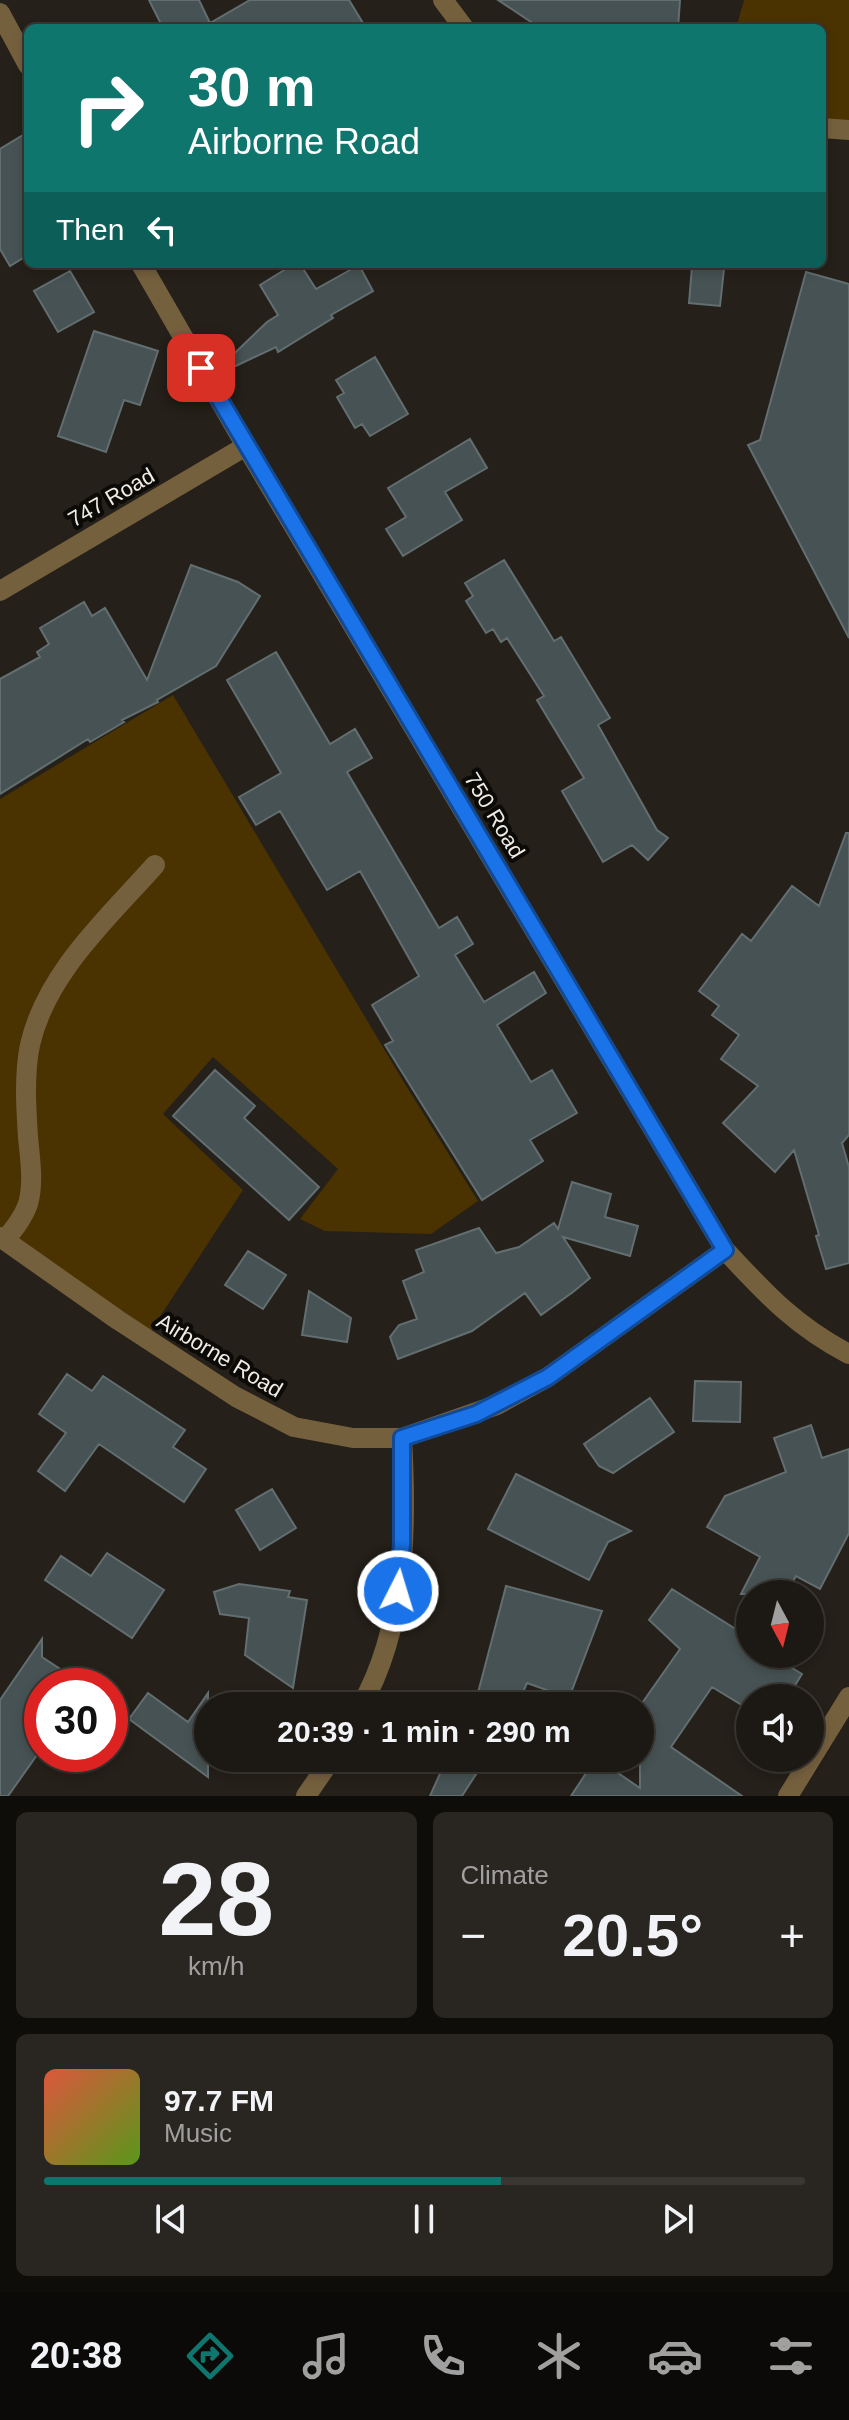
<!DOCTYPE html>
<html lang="en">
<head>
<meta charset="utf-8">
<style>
	:root { --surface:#1c1813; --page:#292521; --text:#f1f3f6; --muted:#a0a0a0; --line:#3a3733; --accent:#0f766e }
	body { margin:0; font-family:Helvetica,sans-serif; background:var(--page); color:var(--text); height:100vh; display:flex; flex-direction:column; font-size:30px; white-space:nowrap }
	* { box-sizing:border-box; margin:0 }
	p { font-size:26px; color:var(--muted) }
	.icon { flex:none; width:44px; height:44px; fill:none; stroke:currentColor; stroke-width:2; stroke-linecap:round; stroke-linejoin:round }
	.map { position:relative; height:1796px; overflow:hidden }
	.sheet { display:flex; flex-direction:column; gap:16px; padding:16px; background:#0f0d0a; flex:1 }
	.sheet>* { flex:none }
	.hud { position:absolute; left:24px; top:24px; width:802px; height:244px; border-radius:12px; box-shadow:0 4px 12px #0003,0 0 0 2px var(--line); background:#0f766e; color:#fff; overflow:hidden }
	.needle { width:52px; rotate:173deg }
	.fabs { position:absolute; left:736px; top:1580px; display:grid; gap:16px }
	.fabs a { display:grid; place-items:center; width:88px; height:88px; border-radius:50%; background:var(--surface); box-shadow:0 4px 12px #0003,0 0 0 2px var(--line); font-size:40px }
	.speed { position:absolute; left:24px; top:1668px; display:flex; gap:16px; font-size:40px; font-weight:700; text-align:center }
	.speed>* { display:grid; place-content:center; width:104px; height:104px; border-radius:50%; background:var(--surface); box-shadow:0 4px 12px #0003,0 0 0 2px var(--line); line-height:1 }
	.speed .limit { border:12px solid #d22; background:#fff; color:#111 }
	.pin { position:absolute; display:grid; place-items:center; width:68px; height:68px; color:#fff; margin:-34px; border-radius:16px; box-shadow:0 4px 12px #0006 }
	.me { position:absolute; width:88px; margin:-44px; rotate:5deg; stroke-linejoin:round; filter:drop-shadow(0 0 6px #0008) }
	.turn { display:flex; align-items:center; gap:28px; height:168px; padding:0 32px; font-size:36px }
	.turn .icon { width:104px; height:104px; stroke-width:2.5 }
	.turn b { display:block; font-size:56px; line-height:68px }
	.then { display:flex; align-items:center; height:76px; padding:0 32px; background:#0003; gap:16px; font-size:30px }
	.big { font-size:60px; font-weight:600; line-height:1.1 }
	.sheet .widget { flex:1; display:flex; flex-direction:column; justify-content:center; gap:12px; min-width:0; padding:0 28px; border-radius:12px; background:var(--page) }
	.sheet .dial { align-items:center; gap:0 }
	.dial b { font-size:104px; line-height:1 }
	.song { display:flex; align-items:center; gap:24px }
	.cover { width:96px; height:96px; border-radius:12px; background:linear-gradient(135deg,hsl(10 70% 55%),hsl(90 70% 35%)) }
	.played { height:8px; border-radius:4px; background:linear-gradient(90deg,var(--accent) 60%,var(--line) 60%) }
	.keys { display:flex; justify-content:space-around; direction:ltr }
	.heat { display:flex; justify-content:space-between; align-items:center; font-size:44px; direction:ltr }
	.sheet .tiles { flex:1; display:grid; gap:16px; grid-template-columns:1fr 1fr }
	.widget:last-child { grid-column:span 2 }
	.trip { position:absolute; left:194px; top:1692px; width:460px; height:80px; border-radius:40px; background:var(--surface); box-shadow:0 4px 12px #0003,0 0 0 2px var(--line); font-weight:600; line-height:80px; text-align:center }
	.tabs { display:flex; height:128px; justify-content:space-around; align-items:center; background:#0b0a08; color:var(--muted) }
	.tabs .icon { width:56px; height:56px }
	.tabs .on { color:var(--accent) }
	.tabs b { font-size:36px; color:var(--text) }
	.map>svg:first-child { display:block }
	.green { fill:#4a3201 }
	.building { fill:#465253; stroke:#626e70; stroke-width:2 }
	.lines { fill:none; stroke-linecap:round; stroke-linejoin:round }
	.service { stroke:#75603e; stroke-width:20 }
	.minor { stroke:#75603e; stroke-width:20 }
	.tertiary { stroke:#75603e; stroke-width:20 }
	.route-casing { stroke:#114b97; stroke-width:20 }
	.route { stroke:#1a73e8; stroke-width:14 }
	.labels { text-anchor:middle; stroke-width:8; stroke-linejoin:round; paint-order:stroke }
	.street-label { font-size:22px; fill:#efece7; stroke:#0c0a07 }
</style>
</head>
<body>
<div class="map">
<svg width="849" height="1796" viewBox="0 0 849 1796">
	<rect width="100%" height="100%" fill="#252019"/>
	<path class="green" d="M744 0H849V131L822 128V28H736Z
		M173 695 405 1084 478 1201 431 1234 325 1231 300 1219 338 1169 213 1057 163 1114 243 1190 146 1338 0 1235V799Z"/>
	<path class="building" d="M149 0H199L210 23 250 0H349L366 28H163Z
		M498 0H680L678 28H540Z
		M28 132V255L10 266 0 249V149Z
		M294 264H300L316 289 359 265 373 291 331 315 333 318 278 352 276 347 221 373 218 369 267 322 278 315 260 285Z
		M692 266 724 269 720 306 689 303Z
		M70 271 94 312 58 332 34 291Z
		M806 272 849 284V638L748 445 760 440Z
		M94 331 158 351 140 405 124 400 106 452 58 436Z
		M375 357 408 414 370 436 362 424 355 428 337 397 344 393 336 380Z
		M470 439 487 468 445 492 462 520 403 556 386 529 406 517 388 488Z
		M504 560 554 641 561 637 593 690 610 718 598 725 657 830 668 838 648 860 632 845 603 862 562 791 584 778 537 700 544 696 507 638 501 642 493 629 486 633 466 601 473 596 465 583Z
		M191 565 238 582 260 596 216 666 157 700 158 702 122 720 124 722 90 742 88 739 0 794V679L40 657 37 652 49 644 40 628 84 602 92 616 105 608 147 680Z
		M276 652 330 744 355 729 372 758 347 772 439 928 457 917 473 944 455 955 484 1002 534 972 546 993 497 1025 531 1082 552 1070 577 1113 530 1140 543 1161 482 1200 385 1045 393 1041 372 1005 419 976 360 871 327 890 280 811 256 825 239 797 281 773 227 680Z
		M846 833H849V1135L842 1143 849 1167V1263L826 1269 816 1236 819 1235 794 1150 775 1172 723 1123 758 1086 721 1059 739 1035 712 1015 719 1006 699 991 742 934 751 941 792 886 819 906Z
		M215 1070 255 1106 244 1118 319 1187 289 1220 173 1116Z
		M572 1182 611 1194 605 1217 638 1226 630 1256 563 1237 590 1278 573 1292 541 1315 525 1293 472 1331 398 1359 390 1337 399 1325 417 1319 403 1281 424 1272 416 1250 479 1228 496 1253 519 1247 554 1223 558 1229Z
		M248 1251 286 1275 263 1309 225 1285Z
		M309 1291 351 1318 347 1342 302 1335Z
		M67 1374 92 1391 103 1376 185 1430 173 1447 206 1469 184 1502 99 1444 65 1491 38 1471 66 1433 39 1414Z
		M695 1381 741 1382 740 1422 693 1421Z
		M650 1398 674 1432 613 1473 599 1466 584 1444Z
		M811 1425 822 1458 849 1449V1533L820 1589 796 1576 786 1594H741L760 1557 707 1527 725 1496 786 1472 774 1438Z
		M516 1474 631 1531 608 1542 589 1580 488 1529Z
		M272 1489 296 1528 260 1550 236 1510Z
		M107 1553 164 1590 132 1638 45 1580 61 1556 91 1576Z
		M239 1584 290 1591 288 1597 307 1600 293 1688 245 1655 249 1618 220 1614 214 1592Z
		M506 1586 602 1611 569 1698 527 1683 517 1706H471L479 1689Z
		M672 1589 750 1638V1654H769L802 1674 787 1698H750V1710L712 1687 671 1747 742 1796H571L596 1758 640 1788V1706L680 1649 649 1620Z
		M42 1639V1657L86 1686H42V1748L8 1796H0V1700Z
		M148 1693 188 1722 208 1693V1777L129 1719Z
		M447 1758H465L480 1768 462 1796H430Z"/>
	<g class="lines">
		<path class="service" d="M5 1240C14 1229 23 1218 28 1204 34 1183 30 1158 28 1137 26 1107 24 1074 30 1045 46 973 108 918 155 865"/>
		<path class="minor" d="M443 0 464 28
			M0 13 28 65
			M822 128 849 130
			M141 264 246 446 725 1250C765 1293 796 1327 849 1354
			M0 591 246 446
			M0 1237 118 1320 236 1397 294 1427 353 1438H402L497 1405 548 1377 725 1250
			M361 1706C406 1627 407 1527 402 1438
			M306 1796 332 1758"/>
		<path class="tertiary" d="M788 1796 849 1697"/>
	</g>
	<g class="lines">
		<g class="route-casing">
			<path id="route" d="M201 368 725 1250 548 1377 476 1414 402 1438V1544L398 1591"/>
		</g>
		<use href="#route" class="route"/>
	</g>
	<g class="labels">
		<g class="street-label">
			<text transform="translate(111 497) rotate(-30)" y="8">747 Road</text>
			<text transform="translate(495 815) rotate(59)" y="8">750 Road</text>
			<text transform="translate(220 1355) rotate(31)" y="8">Airborne Road</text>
		</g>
	</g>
</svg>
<div class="fabs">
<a><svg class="needle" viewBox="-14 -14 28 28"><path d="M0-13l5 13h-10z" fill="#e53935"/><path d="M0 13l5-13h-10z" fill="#a0a0a0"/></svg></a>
<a><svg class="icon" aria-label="sound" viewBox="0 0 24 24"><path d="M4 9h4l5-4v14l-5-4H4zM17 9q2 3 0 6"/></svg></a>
</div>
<div class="speed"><div class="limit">30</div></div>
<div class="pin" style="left:201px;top:368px;background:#d93025"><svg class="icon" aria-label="arrive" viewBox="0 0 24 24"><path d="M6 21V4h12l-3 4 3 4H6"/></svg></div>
<svg class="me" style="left:398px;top:1591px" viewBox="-20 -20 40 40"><circle r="17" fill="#1a73e8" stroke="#fff" stroke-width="3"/><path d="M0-11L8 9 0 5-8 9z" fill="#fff"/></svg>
<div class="trip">20:39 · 1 min · 290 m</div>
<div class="hud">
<div class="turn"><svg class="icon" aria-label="right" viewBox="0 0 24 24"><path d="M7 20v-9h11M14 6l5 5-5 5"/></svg><div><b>30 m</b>Airborne Road</div></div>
<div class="then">Then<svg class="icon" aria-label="left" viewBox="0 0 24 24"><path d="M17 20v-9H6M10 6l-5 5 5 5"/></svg></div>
</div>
</div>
<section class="sheet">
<div class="tiles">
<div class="widget dial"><b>28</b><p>km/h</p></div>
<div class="widget"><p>Climate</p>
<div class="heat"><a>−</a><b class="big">20.5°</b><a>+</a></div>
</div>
<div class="widget">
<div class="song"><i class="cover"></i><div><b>97.7 FM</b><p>Music</p></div></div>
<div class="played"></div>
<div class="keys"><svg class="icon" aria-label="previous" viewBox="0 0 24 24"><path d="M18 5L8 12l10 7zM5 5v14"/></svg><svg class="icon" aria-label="pause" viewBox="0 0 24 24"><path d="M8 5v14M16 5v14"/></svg><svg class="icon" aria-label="next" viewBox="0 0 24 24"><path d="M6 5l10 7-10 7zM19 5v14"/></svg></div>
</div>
</div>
</section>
<nav class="tabs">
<b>20:38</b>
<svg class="icon on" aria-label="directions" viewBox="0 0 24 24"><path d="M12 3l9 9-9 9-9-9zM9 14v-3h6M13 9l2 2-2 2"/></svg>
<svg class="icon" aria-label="music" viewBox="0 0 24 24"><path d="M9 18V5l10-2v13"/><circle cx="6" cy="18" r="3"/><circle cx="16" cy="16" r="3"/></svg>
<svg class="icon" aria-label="phone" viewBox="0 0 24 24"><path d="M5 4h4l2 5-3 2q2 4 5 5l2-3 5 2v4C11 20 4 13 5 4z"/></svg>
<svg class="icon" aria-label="climate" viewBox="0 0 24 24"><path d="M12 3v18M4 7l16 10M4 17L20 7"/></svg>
<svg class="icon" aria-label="car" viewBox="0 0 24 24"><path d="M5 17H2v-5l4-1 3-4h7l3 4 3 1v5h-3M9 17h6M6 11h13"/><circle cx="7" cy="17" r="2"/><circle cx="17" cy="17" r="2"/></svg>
<svg class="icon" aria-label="filters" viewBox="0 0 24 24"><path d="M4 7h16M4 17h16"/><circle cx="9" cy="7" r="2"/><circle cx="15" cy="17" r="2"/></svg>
</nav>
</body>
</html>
